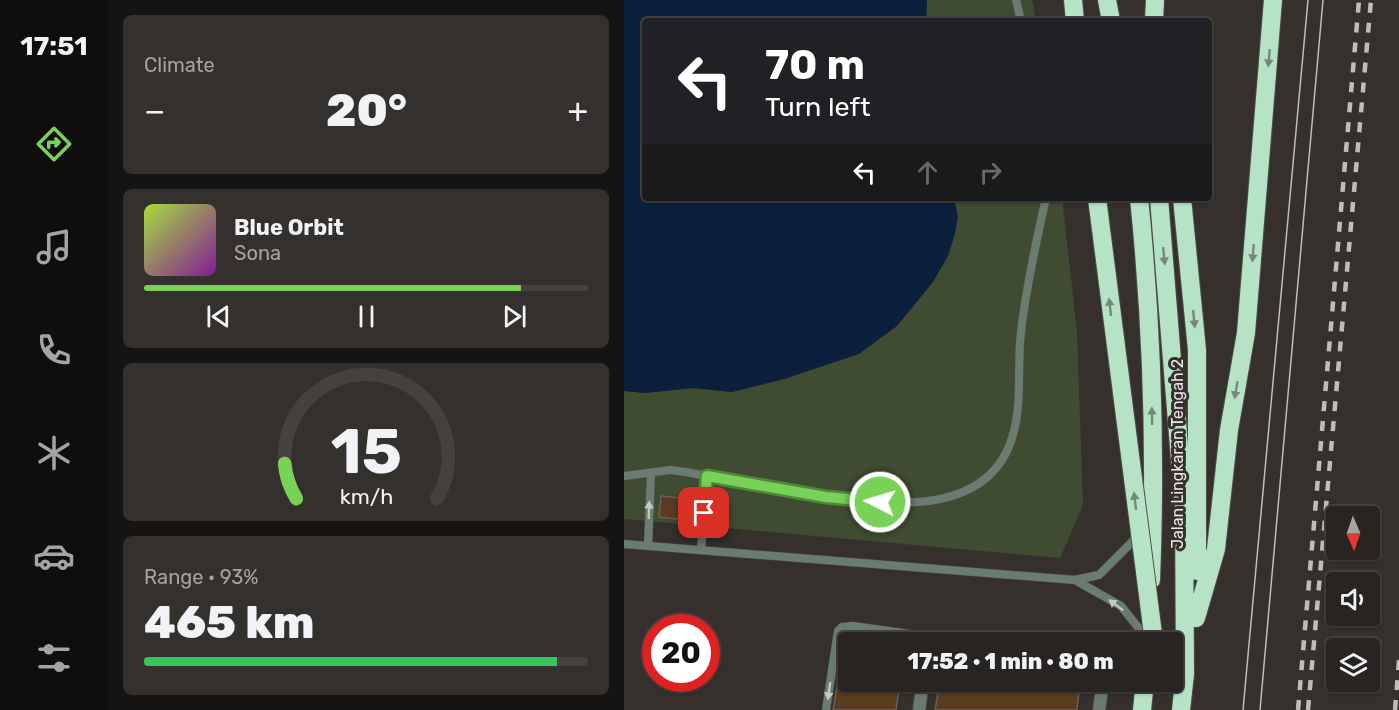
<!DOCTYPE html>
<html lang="en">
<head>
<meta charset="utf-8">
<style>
	:root { --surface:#282421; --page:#34302e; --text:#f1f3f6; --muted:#a5a4a5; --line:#44413f; --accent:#7ad157 }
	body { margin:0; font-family:Rubik,sans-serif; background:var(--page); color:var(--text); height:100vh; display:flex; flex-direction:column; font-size:22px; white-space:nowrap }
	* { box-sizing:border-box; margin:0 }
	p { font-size:20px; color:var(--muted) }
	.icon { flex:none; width:33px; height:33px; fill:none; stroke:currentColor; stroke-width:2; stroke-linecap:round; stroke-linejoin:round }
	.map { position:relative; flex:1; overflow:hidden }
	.side { display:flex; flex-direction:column; gap:15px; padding:15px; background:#161412; width:516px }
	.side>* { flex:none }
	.banner { position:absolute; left:18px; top:18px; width:570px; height:183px; border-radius:6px; box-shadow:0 2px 4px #0004,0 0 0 2px var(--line); background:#202124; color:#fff; overflow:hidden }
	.needle { width:39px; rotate:178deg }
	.controls { position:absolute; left:702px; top:506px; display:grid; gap:12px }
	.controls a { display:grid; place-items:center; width:54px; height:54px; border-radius:6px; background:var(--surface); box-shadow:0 2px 4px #0004,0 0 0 2px var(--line); font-size:30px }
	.speed { position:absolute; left:18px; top:614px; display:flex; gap:12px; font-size:30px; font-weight:700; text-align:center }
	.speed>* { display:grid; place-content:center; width:78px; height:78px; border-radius:50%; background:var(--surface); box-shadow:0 2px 4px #0004,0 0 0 2px var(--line); line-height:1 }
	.speed .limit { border:9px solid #d22; background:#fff; color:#111 }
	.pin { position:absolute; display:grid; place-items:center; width:51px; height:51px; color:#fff; margin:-26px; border-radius:12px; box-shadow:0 3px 9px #0006 }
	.me { position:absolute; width:66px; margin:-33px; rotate:275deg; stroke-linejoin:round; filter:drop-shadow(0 0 4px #0008) }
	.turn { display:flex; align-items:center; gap:21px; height:126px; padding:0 24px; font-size:27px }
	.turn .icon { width:78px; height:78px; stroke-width:2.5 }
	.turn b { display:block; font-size:42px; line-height:51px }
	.lanes { display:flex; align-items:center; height:57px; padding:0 24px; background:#0003; justify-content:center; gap:30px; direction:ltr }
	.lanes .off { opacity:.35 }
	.big { font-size:45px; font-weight:800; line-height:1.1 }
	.side .widget { flex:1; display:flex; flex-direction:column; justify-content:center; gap:9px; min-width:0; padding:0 21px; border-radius:9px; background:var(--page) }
	.side .dial { align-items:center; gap:0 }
	.dial svg { height:156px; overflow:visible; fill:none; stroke:var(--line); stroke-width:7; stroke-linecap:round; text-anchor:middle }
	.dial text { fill:var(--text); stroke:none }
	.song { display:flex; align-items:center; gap:18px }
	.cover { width:72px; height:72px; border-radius:9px; background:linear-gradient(135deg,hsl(80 70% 55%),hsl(290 70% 35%)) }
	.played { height:6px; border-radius:3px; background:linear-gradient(90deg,var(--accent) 85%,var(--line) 85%) }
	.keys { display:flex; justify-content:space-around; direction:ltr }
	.heat { display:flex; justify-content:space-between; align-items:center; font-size:33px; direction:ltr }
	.charge { height:9px; border-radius:4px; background:linear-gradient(90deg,#34c759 93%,var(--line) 0) }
	.trip { position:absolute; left:214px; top:632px; width:345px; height:60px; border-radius:6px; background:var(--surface); box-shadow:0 2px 4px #0004,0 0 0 2px var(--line); font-weight:800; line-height:60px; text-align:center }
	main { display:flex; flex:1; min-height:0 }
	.menu { display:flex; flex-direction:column; width:108px; justify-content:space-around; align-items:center; background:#100e0d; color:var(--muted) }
	.menu .icon { width:42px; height:42px }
	.menu .current { color:var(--accent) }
	.menu b { font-size:27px; color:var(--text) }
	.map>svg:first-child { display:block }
	.green { fill:#404c32 }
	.water { fill:#0a203c }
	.building { fill:#5b3c20; stroke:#66605c; stroke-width:1.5 }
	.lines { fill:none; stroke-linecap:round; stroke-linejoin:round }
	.lane-casing { stroke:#524d4a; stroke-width:9 }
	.street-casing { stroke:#524d4a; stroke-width:14 }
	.highway-casing { stroke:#524d4a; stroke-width:20 }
	.lane { stroke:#6a7b70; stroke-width:8 }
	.street { stroke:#6a7b70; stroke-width:12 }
	.highway { stroke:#b6e2c6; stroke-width:18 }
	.tram { stroke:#c0bcb9; stroke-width:1.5 }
	.rail { stroke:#c0bcb9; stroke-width:4.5; stroke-dasharray:10 10; stroke-linecap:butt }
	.highway-bridge-casing { stroke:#524d4a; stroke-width:20; stroke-linecap:butt }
	.highway-bridge { stroke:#b6e2c6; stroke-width:18 }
	.oneway { fill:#768979 }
	.oneway2 { fill:#c4c7c2 }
	.route-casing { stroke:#4f8839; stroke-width:15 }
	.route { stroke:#7ad157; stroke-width:10 }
	.labels { text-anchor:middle; stroke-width:6; stroke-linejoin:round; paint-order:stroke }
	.street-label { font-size:16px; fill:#ebe8e5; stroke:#35302c }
</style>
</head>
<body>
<main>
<nav class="menu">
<b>17:51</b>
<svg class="icon current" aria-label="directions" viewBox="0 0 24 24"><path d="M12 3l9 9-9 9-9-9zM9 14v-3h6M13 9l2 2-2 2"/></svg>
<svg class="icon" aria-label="music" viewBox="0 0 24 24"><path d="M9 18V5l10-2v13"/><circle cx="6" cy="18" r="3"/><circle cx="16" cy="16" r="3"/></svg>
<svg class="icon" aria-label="phone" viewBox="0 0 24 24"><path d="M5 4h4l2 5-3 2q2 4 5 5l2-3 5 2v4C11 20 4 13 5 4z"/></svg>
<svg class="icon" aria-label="climate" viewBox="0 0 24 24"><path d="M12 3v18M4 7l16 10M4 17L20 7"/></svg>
<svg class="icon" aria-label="car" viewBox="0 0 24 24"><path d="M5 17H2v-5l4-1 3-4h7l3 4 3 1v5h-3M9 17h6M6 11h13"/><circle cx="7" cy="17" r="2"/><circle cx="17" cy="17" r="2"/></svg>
<svg class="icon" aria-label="filters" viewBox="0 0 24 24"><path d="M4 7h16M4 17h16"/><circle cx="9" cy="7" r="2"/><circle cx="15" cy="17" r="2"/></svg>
</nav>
<section class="side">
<div class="widget"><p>Climate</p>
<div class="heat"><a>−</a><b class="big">20°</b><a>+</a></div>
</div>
<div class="widget">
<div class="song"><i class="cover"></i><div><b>Blue Orbit</b><p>Sona</p></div></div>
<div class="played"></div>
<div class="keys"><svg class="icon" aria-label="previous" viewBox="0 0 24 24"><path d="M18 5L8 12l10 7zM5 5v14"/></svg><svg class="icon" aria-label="pause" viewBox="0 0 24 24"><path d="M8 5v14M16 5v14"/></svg><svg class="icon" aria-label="next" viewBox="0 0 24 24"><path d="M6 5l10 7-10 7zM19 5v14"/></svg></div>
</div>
<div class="widget dial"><svg viewBox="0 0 100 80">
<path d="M14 69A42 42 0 1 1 86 69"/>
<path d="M14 69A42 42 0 0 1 8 51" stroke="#7ad157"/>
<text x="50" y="56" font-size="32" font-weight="700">15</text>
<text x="50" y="72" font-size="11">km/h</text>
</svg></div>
<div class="widget"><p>Range · 93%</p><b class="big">465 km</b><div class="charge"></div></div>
</section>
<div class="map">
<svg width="775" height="710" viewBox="0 0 775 710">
	<rect width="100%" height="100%" fill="#35302c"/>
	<path class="green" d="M303 0H408L412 21H302Z
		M330 198H438L453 332 459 505 436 558 0 519V391L21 393 69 388 108 392 160 379 197 365 332 202Z"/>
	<path class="water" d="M0 0H303L302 21H21V198H330L334 217 331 234 324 256 309 282 273 326 235 354 160 379 108 392 69 388 21 393 0 391Z"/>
	<path class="building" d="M37 496 65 499 62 520 35 517Z
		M214 681H276L272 710H209Z
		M316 681H456L453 710H311Z"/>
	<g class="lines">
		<g class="lane-casing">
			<path id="lane" d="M392 0 397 21
				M0 476 46 470 62 472C92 478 122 481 152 486 225 500 365 534 390 431 398 399 393 365 397 332 402 287 412 242 422 198
				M0 544 451 580 475 575 514 536
				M24 546 27 474
				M77 550 83 476
				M451 580 497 606 525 641
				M202 710 214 631 218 627 229 626 306 637"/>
		</g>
		<g class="street-casing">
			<path id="street" d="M305 642 306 637 392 642
				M295 710 299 681
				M475 710 479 681"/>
		</g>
		<g class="highway-casing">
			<path id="highway" d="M449 0 451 21
				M483 0 487 21
				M515 198C528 325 532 453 527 580
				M535 198 560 509 561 674 557 710
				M558 198 573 350V571
				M572 618 592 549 605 430 622 333 649 0
				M518 710 521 681"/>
		</g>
		<use href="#lane" class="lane"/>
		<use href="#street" class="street"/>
		<use href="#highway" class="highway"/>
		<path class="tram" d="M619 710 684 0
			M636 710 699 0"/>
		<path class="rail" d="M674 710 735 0
			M684 710 747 0
			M771 710 775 660"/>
		<g class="highway-bridge-casing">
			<path id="highway-bridge" d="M530 21 531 0
				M473 198 530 642"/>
		</g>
		<use href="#highway-bridge" class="highway-bridge"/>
	</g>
	<defs><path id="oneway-solid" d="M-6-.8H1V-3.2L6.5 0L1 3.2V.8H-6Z" transform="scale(1.5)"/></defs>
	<g class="oneway">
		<use href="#oneway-solid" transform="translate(645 58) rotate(95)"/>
		<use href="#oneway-solid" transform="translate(629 253) rotate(95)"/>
		<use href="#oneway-solid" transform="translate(540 256) rotate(85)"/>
		<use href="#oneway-solid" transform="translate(486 307) rotate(-97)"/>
		<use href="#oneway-solid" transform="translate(570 319) rotate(84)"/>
		<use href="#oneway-solid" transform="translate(612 390) rotate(100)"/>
		<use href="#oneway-solid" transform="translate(528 416) rotate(-91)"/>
		<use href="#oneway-solid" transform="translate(511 501) rotate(-97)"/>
	</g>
	<g class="oneway2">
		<use href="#oneway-solid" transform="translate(25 510) rotate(-88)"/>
		<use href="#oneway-solid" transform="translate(492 605) rotate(-143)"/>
		<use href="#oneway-solid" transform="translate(205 691) rotate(98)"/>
	</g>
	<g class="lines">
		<g class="route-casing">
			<path id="route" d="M80 513 83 476 202 497 256 502"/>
		</g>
		<use href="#route" class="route"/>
	</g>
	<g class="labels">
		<g class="street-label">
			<text transform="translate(553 454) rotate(-90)" y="6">Jalan Lingkaran Tengah 2</text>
		</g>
	</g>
</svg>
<div class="controls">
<a><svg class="needle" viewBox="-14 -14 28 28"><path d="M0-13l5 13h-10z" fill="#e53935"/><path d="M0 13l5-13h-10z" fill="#a5a4a5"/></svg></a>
<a><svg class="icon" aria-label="sound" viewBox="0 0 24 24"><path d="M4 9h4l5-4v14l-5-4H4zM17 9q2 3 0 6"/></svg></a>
<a><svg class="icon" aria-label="layers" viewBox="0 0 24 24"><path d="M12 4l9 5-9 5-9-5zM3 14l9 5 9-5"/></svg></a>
</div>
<div class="speed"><div class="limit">20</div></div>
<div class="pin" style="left:80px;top:513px;background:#d93025"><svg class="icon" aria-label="arrive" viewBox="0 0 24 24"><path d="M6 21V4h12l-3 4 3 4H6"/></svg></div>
<svg class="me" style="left:256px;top:502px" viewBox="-20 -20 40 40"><circle r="17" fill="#7ad157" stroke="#fff" stroke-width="3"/><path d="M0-11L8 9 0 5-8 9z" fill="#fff"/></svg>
<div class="trip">17:52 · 1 min · 80 m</div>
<div class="banner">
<div class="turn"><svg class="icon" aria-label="left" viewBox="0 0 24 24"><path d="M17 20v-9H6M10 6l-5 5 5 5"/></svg><div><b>70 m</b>Turn left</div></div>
<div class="lanes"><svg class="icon" aria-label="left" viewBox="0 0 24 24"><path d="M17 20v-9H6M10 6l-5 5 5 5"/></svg><svg class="icon off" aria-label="ahead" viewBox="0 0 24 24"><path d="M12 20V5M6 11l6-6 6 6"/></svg><svg class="icon off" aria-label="right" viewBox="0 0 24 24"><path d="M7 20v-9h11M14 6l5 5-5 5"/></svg></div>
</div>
</div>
</main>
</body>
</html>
